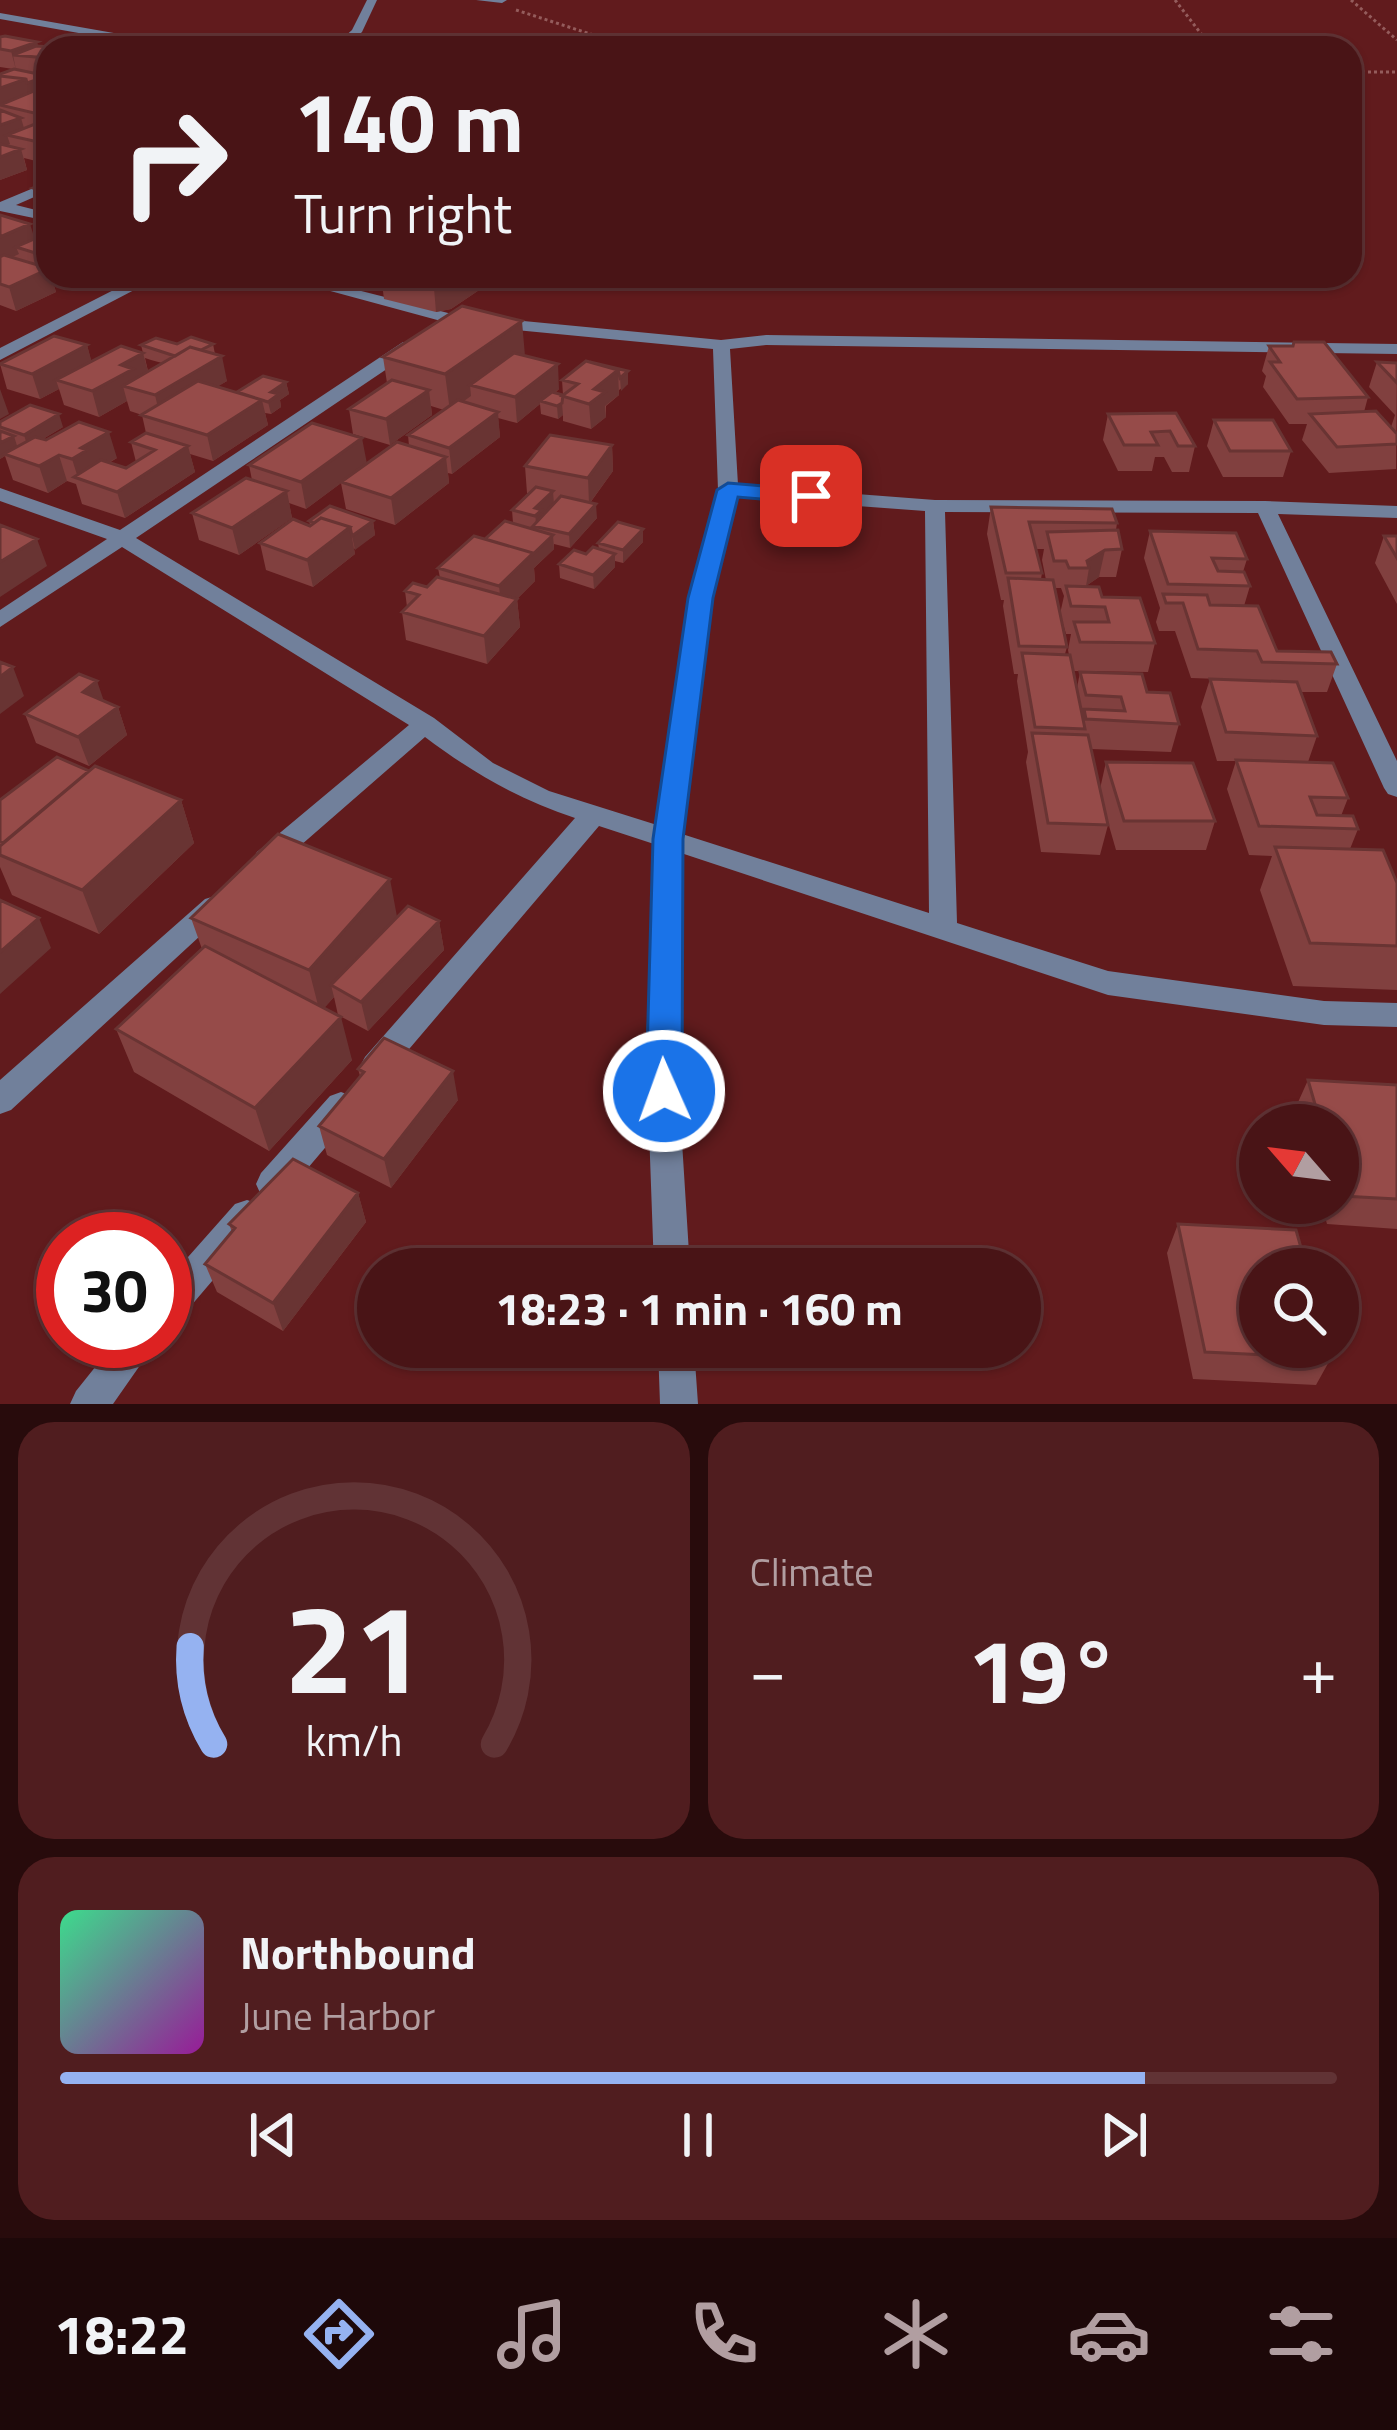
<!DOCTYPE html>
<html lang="en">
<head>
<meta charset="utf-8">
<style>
	:root { --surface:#491416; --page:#501d1f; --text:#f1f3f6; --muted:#b19ea1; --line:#613335; --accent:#95b2f1 }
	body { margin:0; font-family:"Titillium Web",sans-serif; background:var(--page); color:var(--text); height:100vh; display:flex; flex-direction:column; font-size:45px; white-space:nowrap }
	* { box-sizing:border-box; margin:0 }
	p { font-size:39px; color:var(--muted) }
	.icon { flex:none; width:66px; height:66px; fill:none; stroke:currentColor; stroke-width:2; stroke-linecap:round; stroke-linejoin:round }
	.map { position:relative; height:1404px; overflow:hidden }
	.details { display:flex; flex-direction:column; gap:18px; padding:18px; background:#280b0c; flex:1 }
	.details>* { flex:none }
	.guide { position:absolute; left:36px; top:36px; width:1326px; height:252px; border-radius:36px; box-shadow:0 3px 9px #0004,0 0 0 3px var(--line); background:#491416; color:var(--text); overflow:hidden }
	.needle { width:78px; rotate:298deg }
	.tools { position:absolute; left:1239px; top:1104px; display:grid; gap:24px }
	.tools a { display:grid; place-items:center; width:120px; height:120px; border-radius:50%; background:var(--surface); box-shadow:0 3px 9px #0004,0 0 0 3px var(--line); font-size:60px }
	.speed { position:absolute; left:36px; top:1212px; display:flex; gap:24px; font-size:60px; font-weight:700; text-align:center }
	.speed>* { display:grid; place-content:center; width:156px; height:156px; border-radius:50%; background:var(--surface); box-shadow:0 3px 9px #0004,0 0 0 3px var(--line); line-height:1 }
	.speed .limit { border:18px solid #d22; background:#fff; color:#111 }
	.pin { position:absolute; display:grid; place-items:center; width:102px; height:102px; color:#fff; margin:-51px; border-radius:24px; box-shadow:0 6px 18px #0006 }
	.me { position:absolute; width:132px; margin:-66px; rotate:358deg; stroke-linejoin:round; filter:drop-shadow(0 0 9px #0008) }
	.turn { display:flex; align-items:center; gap:42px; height:252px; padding:0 60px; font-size:54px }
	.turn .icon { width:156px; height:156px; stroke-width:2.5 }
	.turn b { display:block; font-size:84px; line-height:102px }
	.big { font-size:90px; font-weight:700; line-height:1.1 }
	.details .tile { flex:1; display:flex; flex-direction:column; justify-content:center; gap:18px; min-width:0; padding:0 42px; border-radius:36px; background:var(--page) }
	.details .dial { align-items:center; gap:0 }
	.dial svg { height:312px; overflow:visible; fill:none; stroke:var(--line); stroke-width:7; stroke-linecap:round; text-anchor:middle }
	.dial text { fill:var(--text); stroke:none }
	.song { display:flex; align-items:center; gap:36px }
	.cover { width:144px; height:144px; border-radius:18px; background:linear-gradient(135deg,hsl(150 70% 55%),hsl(300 70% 35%)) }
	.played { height:12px; border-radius:6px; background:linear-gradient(90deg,var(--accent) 85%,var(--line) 85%) }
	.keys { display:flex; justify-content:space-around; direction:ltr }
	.heat { display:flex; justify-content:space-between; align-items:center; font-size:66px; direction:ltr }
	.details .tiles { flex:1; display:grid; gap:18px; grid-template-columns:1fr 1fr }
	.tile:last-child { grid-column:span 2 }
	.trip { position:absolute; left:357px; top:1248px; width:684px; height:120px; border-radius:60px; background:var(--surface); box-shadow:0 3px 9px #0004,0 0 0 3px var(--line); font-weight:700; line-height:120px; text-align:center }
	.tabs { display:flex; height:192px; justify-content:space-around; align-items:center; background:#1d0809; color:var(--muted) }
	.tabs .icon { width:84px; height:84px }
	.tabs .current { color:var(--accent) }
	.tabs b { font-size:54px; color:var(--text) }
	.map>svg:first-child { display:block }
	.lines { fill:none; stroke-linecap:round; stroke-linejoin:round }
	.path { stroke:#945c5c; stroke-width:3; stroke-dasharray:3 3; stroke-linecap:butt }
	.minor { fill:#71809b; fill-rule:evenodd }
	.wall { fill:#81403f; fill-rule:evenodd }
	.shaded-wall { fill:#693433 }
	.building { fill:#964b49; stroke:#693433; stroke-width:3 }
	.route { fill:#1a73e8; stroke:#114b97; stroke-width:3 }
</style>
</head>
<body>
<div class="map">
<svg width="1397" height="1404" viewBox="0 0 1397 1404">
	<rect width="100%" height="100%" fill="#611b1d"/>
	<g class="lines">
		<path class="path" d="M1175 0 1212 48
			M1351 0 1397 40
			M516 10 634 48
			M1350 72H1397"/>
		<path class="minor" d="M367 0H377L362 32 345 48H332L352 30Z
			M476 0H507L502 3Z
			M0 13 182 45 188 48H163L0 19Z
			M48 182V191L16 205 48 213V221L0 211V202Z
			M141 276H161L0 360V348Z
			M275 276H302L452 314 721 340 766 335 1397 344V354L766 345 730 349 738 485 935 500 1265 501 1397 506V518L1278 514 1397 761V797L1388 794 1384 788 1258 513 945 512 957 923 1108 971 1324 1001 1397 1003V1027L1324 1025 1108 995 681 853 676 1046 690 1269H654L646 1046 654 844 599 826 387 1075 376 1079 365 1075 360 1066 365 1057 575 818C518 799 473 773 425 737L277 866H257L253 859 257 852 409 725 122 547 0 627V610L107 539 0 501V488L120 530 403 342H415V350L136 538 434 718 493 763 549 791 657 825 690 598 718 490 713 349 452 324ZM736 497 925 511 929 913 682 834 712 598Z
			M215 896 225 899 229 906 225 913 11 1110 0 1114V1080L205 899Z
			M341 1092 352 1096 357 1106 352 1116 285 1195 273 1199 261 1195 256 1184 261 1173 330 1096Z
			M247 1200 259 1204 264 1215 259 1226 178 1321 165 1326V1283L235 1204Z
			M116 1341H157L113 1404H70L76 1391Z
			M658 1347H694L698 1404H660Z"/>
	</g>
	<path class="wall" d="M0 37 48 48V86L37 90 44 163 24 158 27 170 0 180V74L13 69 0 67Z
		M48 182V212L40 210 33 188Z
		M0 215 35 239 48 233V276H84L68 284 52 279 56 292 16 311 0 305Z
		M381 276H500L451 309 436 312 384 299Z
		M213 344 215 354 227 381 218 386 237 392 286 382 289 394 280 400 281 407 271 414 265 413 268 425 213 461 190 454 195 472 125 518 82 504 76 484 67 481 48 493 13 480 5 456 0 459V422L63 427 43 439 117 458 109 463 126 468 136 462 131 442 146 433 142 415 130 411 127 401 99 417 64 405 59 389 40 399 7 389 0 364 87 345 91 361 143 353 141 345ZM145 358 151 360 162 363 148 371Z
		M1269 346 1368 397 1364 412 1391 427 1395 415 1369 387 1377 362 1397 363 1396 469 1329 473 1302 440 1307 424H1289L1263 387 1266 376 1262 371Z
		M525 356 559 389 555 393 563 395 562 380 628 371V384L619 390V395L606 406V417L591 429 563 421V415L558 419 541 414 540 404 517 423 498 418 500 437 452 474 448 473 449 483 395 525 346 509 341 483 306 509 289 503 292 518 239 555 199 540 192 513 252 480 249 465 367 464 409 446 408 435 444 410 431 406 432 415 390 445 353 434 349 409 387 383 383 357Z
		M1176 413 1195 446 1189 472H1172L1164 457H1155L1152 471H1118L1103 440 1108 414Z
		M1214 420 1291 451 1283 477H1223L1207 446Z
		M612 445 613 471 590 503 597 518 570 548 554 544V549L534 568 535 581 517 599 520 627 487 664 406 640 402 612 407 607 405 591 427 587 440 578 438 568 513 523 512 510 530 493H527L525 466Z
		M991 507 1117 523 1116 530 1122 549 1116 577H1099L1086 586 1102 597 1155 643 1148 672 1074 671 1077 688 1080 672 1147 692 1179 724 1171 752 1091 749 1100 789 1106 762 1215 821 1206 850H1116L1103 805 1108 825 1100 855 1041 852 1026 762 1028 752 1017 681 1018 674H1014L1003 606 1004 600H1001L987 534ZM1036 549H1044L1042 560 1046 580 1041 579 1042 573ZM1055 588H1061L1064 596 1060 614 1066 634H1071L1068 650 1069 655 1065 654 1067 647Z
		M309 521H373L375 535 354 549 355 554 313 587 266 570 260 543 310 525Z
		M1150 531 1247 559 1243 572 1250 586 1244 606 1277 651 1337 664 1327 692H1301L1317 736 1308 762 1348 798 1341 816 1358 829 1350 849 1397 946V990L1293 986 1260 890 1272 856 1249 855 1227 789 1236 761H1217L1201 707 1210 679 1249 680 1191 678 1175 631H1159L1156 622 1160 608 1144 558Z
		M1384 536H1397V604L1375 563Z
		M643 542 623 563 615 561V567L594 589 560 578 559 564 599 549 598 543Z
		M104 701 118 707 127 735 89 766 36 743 25 714Z
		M89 771 181 800 194 843 99 934 12 895 0 867V800Z
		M397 917 439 921 444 950 368 1031 338 1015 334 997 324 1008 352 1060 269 1151 134 1072 116 1029 202 949 191 918Z
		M358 1069 458 1100 391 1188 327 1155 319 1126 360 1076Z
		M1308 1080 1397 1085V1229L1327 1224 1321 1203H1338V1125H1299L1295 1109Z
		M358 1193 366 1222 283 1331 217 1292 205 1264 232 1232 229 1224Z
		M1178 1224 1331 1358 1316 1385 1193 1379 1167 1253Z"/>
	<path class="shaded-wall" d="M37 42 42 57 13 55 16 70 11 51Z
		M48 76V86L0 105V88L26 79Z
		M48 107V130L39 133 34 113Z
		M21 118 27 138 7 135 10 144 0 148V125Z
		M48 138V161L44 163 38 142Z
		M21 149 27 170 0 180V157Z
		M30 224 37 246 16 247 19 254 0 263V237Z
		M48 269V276H51L56 292 16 311 9 287Z
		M66 276H84L68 284Z
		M463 276H500L451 309 436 312 434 288Z
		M522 321 525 356 470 385 471 396 450 411 445 374Z
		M87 345 94 370 56 380 59 389 40 399 32 374Z
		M143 353 150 378 123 386 127 401 99 417 92 391 121 365Z
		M222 356 227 381 161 421 155 395Z
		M558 364 559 389 543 402 540 401V404L517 423 515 397Z
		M618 370 619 395 605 406 606 417 591 429 589 404 594 389Z
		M628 371V384L621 391 620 378Z
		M286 382 289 394 280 400 281 407 271 414 268 402 271 392Z
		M0 389 9 414 0 419Z
		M429 390 432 415 390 445 386 419Z
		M262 400 268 425 213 461 207 435Z
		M562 403 563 415 558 419 557 406Z
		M498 412 500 437 452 474 449 448Z
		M59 414 63 427 28 448 24 435Z
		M109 432 117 458 78 478 72 459 81 448Z
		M14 436 18 449 4 454 5 456 0 459V443Z
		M362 438 367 464 306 509 301 482Z
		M612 445 613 471 589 504 588 478Z
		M188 446 195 472 125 518 117 492Z
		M59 455 67 481 48 493 39 466Z
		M446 457 449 483 395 525 391 498Z
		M287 491 292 518 239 555 232 528Z
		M553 491 554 505 536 526 535 508Z
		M596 504 597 518 570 548 569 534Z
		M373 521 375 535 355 550 352 536Z
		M350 527 355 554 313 587 307 560Z
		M643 529V542L623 563V550Z
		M553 535 554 549 534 568 535 581 502 614 499 586Z
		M37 539 47 566 0 597V562Z
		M1105 550 1099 577 1086 586 1089 568 1087 561Z
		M615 554V567L594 589 593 575Z
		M517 599 520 627 487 664 484 636Z
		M13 667 24 696 0 714V677Z
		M97 681 107 710 83 692Z
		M118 707 127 735 89 766 78 737Z
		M181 800 194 843 99 934 82 890Z
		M390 879 398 922 331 985 334 997 320 1013 309 970Z
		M39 918 51 948 0 994V952Z
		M439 921 444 950 368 1031 361 1002Z
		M341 1017 352 1060 269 1151 255 1108Z
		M453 1071 458 1100 391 1188 384 1159Z
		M358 1193 366 1222 283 1331 273 1303Z"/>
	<path class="building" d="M5 36 37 42 11 51 0 49V37Z
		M36 46 68 48H48V58L13 55Z
		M14 69 48 76 27 83 26 79 0 76V74Z
		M0 76 26 79 0 88Z
		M36 90 48 93V107L34 113 0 105Z
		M0 110 21 118 0 125Z
		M45 120 48 121V138L38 142 7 135Z
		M0 144 21 149 0 157Z
		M48 182V192L33 188Z
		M0 215 30 224 0 237Z
		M48 233V257L16 247Z
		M4 255 48 268V269L9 287 0 284V257Z
		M383 276H463L448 286 434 288Z
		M462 306 522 321 445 374 383 357Z
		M54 336 87 345 32 374 0 364Z
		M191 337 213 344 201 350 190 347 175 356 141 345 156 338 177 344Z
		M1294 342H1324L1368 397 1297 399 1270 362H1280L1269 346H1293Z
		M121 346 143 353 121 365 133 369 92 391 56 380Z
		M190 347 222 356 155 395 123 386Z
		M514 353 558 364 515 397 470 385Z
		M586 361 618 370 594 389 605 392 589 404 562 396 578 384 562 380Z
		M590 362 628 371 620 378 618 370Z
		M1377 362 1397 363V383Z
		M263 376 286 382 271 392 279 394 268 402 237 392Z
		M392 380 429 390 386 419 349 409Z
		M198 381 262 400 207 435 141 415Z
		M552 392 563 395 562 403 557 406 540 401Z
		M458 400 498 412 449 448 408 435Z
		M30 405 59 414 24 435 0 427V422Z
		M1376 411 1397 434V444L1337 447 1310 414Z
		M1176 413 1195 446H1178L1170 431 1151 432 1158 445H1124L1108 414Z
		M1214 420H1273L1291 451H1230Z
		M79 422 109 432 81 448 87 450 72 459 59 455 39 466 4 454 35 437 46 440Z
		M312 423 362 438 301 482 249 465Z
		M0 431 14 436 0 443Z
		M146 433 188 446 117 492 74 477 101 460 126 468 155 450 131 442Z
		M550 435 612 445 588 478 525 466Z
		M397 442 446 457 391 498 341 482Z
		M246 478 287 491 232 528 192 513Z
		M536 487 553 491 535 508 542 510 535 516 512 510Z
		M561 496 596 504 569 534 533 526Z
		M330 506 373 521 352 536 350 527 321 518 314 523 309 521Z
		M991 507 1112 509 1117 523 1029 522 1042 573H1006Z
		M321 518 350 527 307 560 260 543 293 519 310 526Z
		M505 521 553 535 531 556 533 553 485 539Z
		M618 522 643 529 623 550 598 543Z
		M0 525 37 539 0 562Z
		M1118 530 1122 549 1105 550 1087 561 1089 568H1069L1066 561H1054L1047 532Z
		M1150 531 1236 533 1247 559 1212 558 1218 571 1244 572 1250 586 1168 584Z
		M474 536 533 553 499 586 438 568Z
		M1384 536H1397V558Z
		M593 547 615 554 593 575 559 564 574 550 586 554Z
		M437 577 517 599 484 636 402 612 419 595 405 591 413 583 427 587Z
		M1008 578 1053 580 1067 647 1019 646Z
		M1066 586 1099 587 1102 597 1140 598 1155 643 1080 642 1074 622H1109L1105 607 1071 606Z
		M1163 594 1207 595 1210 605 1258 606 1277 651 1331 652 1337 664 1262 662 1257 651 1198 649 1183 603H1166Z
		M1022 653 1070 655 1085 729 1035 727Z
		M0 662 13 667 0 677Z
		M1080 672 1142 674 1147 692 1170 693 1179 724 1086 719 1084 709 1125 711 1121 697 1086 695Z
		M79 674 97 681 83 692 118 707 78 737 25 714Z
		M1210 679 1297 682 1317 736 1226 732Z
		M1032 733 1088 735 1108 825 1048 823Z
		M57 757 89 771 3 843 0 841V800Z
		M1236 760 1333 763 1348 798 1310 797 1317 815 1353 816 1358 829 1259 826Z
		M1106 762 1193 763 1215 821H1124Z
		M95 766 181 800 82 890 0 855V846Z
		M278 834 390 879 309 970 191 918Z
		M1275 847 1383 850 1397 883V946L1310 943Z
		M0 900 39 918 0 952Z
		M408 906 439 921 361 1002 331 985Z
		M205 946 341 1017 255 1108 116 1029Z
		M384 1038 453 1071 384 1159 319 1126 364 1072 358 1069Z
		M1308 1080 1397 1085V1199L1342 1196 1338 1183V1125H1321Z
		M293 1159 358 1193 273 1303 205 1264 235 1228 229 1224Z
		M1178 1224 1296 1230 1307 1269H1260V1347H1328L1331 1358 1205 1352Z"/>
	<path class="route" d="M728 483 811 490 822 496 811 503 738 497 713 598 683 839 682 1091 676 1102 664 1106 651 1102 646 1091 653 839 688 598 717 490Z"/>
</svg>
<div class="tools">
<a><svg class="needle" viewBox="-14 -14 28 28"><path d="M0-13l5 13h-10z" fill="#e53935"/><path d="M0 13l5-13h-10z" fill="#b19ea1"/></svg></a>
<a><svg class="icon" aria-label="search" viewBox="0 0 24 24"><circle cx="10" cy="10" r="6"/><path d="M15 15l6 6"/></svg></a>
</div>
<div class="speed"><div class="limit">30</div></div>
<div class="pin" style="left:811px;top:496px;background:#d93025"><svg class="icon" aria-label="arrive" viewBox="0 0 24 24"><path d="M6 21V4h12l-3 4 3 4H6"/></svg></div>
<svg class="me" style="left:664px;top:1091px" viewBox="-20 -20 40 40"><circle r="17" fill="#1a73e8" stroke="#fff" stroke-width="3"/><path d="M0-11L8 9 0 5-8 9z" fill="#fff"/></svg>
<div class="trip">18:23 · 1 min · 160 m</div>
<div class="guide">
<div class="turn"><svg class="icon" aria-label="right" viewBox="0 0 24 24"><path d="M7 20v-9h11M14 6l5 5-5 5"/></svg><div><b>140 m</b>Turn right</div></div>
</div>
</div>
<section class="details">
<div class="tiles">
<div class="tile dial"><svg viewBox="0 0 100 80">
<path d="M14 69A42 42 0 1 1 86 69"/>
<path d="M14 69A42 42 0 0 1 8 44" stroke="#95b2f1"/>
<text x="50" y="56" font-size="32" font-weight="700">21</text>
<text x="50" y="72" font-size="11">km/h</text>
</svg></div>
<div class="tile"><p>Climate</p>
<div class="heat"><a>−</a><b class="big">19°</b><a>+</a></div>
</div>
<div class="tile">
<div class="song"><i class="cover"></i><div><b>Northbound</b><p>June Harbor</p></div></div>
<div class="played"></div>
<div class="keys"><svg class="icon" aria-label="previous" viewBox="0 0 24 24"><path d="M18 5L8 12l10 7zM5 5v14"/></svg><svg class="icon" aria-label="pause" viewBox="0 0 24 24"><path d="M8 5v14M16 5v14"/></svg><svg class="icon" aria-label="next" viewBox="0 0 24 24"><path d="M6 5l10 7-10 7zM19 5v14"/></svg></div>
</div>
</div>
</section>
<nav class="tabs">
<b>18:22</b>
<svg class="icon current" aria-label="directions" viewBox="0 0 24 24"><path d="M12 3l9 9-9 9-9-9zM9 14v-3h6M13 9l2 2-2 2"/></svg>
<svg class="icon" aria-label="music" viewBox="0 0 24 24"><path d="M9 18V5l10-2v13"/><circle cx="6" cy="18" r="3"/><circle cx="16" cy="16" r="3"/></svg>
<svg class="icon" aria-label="phone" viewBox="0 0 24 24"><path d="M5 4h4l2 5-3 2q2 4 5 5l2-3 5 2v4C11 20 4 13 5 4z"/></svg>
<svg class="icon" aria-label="climate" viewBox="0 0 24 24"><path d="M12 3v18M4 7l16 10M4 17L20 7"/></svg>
<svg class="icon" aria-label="car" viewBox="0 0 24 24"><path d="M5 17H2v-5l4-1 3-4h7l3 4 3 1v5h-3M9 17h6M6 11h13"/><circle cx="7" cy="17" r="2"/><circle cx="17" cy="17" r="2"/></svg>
<svg class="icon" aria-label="filters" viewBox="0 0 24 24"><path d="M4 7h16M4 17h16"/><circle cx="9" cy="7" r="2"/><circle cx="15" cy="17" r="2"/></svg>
</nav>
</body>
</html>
